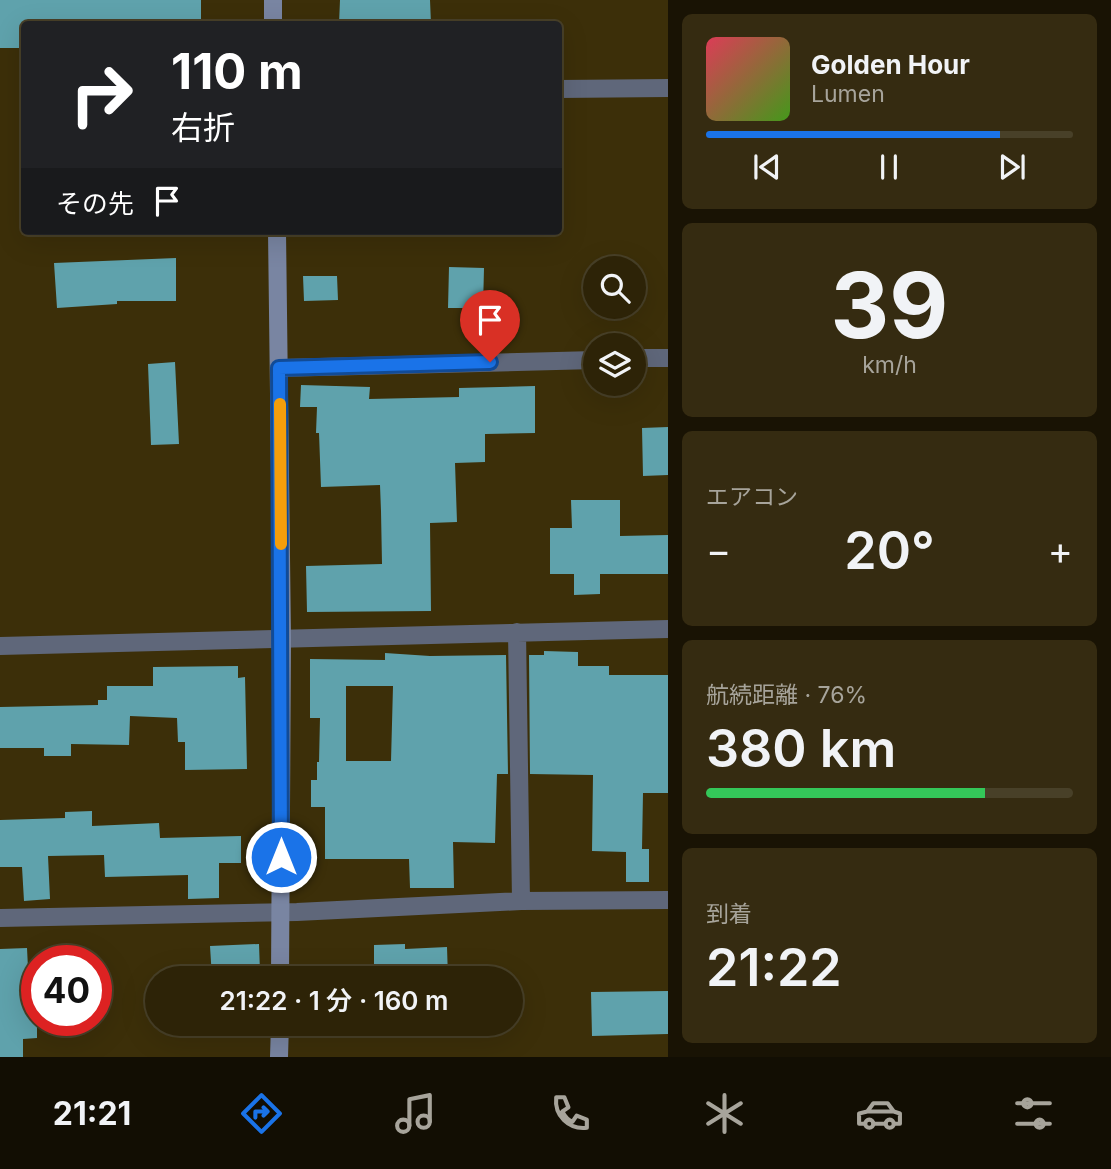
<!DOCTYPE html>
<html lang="ja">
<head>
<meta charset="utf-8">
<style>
	:root { --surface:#2d2307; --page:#352b11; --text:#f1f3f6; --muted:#a7a49b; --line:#484028; --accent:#1a73e8 }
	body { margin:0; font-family:Inter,"Noto Sans JP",sans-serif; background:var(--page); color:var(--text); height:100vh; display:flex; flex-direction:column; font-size:26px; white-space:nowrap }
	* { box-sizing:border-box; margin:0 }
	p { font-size:23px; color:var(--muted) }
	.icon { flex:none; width:38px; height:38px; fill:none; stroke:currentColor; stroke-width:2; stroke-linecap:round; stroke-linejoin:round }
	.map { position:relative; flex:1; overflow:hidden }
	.drawer { display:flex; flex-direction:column; gap:14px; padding:14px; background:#191304; width:443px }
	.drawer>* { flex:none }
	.guide { position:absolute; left:21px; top:21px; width:541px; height:214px; border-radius:7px; box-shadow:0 7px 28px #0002,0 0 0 2px var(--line); background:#202124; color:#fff; overflow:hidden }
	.fabs { position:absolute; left:583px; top:256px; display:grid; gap:14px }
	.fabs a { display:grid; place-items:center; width:63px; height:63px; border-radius:50%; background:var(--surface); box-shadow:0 7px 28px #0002,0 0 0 2px var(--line); font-size:35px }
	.speed { position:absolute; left:21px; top:945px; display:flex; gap:14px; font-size:35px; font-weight:700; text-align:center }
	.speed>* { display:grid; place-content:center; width:91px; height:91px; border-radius:50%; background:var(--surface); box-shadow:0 7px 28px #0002,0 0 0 2px var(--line); line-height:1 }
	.speed .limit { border:10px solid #d22; background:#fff; color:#111 }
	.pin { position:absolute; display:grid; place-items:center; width:60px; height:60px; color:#fff; margin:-72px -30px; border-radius:50% 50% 50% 0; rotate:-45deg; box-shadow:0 0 7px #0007 }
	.pin .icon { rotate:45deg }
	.me { position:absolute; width:77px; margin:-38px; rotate:0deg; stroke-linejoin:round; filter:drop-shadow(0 0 5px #0008) }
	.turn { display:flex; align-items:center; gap:24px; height:147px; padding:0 35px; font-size:32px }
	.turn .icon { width:91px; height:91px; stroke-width:2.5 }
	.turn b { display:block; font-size:49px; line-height:60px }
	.then { display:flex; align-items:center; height:66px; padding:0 35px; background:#0003; gap:14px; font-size:26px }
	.big { font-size:52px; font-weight:600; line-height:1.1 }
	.drawer .widget { flex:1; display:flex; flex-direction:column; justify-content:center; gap:10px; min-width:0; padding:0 24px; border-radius:10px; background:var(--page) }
	.drawer .dial { align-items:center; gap:0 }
	.dial b { font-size:91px; line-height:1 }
	.song { display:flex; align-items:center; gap:21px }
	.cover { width:84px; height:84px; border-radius:10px; background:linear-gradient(135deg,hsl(350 70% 55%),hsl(100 70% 35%)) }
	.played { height:7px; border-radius:4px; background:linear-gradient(90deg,var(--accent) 80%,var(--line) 80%) }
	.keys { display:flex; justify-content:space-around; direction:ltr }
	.heat { display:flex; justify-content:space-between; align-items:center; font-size:38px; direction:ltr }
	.charge { height:10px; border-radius:5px; background:linear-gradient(90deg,#34c759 76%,var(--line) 0) }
	.trip { position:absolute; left:145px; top:966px; width:378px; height:70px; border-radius:35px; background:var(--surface); box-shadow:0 7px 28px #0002,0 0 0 2px var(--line); font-weight:600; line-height:70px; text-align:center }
	.tabs { display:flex; height:112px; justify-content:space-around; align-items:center; background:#120e03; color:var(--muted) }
	.tabs .icon { width:49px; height:49px }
	.tabs .current { color:var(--accent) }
	.tabs b { font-size:32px; color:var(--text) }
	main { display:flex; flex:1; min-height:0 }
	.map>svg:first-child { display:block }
	.building { fill:#5fa2ac; fill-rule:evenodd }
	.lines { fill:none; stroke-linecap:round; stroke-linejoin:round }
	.street { stroke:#5f677a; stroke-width:18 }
	.secondary { stroke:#7985a2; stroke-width:18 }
	.route-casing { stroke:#114b97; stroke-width:18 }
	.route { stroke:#1a73e8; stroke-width:12 }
	.slow { stroke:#f59e0b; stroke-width:12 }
</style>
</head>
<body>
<main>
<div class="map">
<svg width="669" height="1057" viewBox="0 0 669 1057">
	<rect width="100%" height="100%" fill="#3c2f09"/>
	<path class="building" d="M0 0H201V24H24V48H0Z
		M340 0H430L431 24H339Z
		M176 258V301H117V304L57 308 54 263Z
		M449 267 484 268 483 308H448Z
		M303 276H337L338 300 304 301Z
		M175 362 179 444 151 445 148 364Z
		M301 385 370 387 369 399 459 397V388L535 386V433L485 434V462L455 463 457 522 430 523 431 611 307 612 306 566 382 564 381 511 380 485 321 487 319 433H316L317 407H300Z
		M669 427V475L643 476 642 428Z
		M571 500H620V536L669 535V574H600V594L574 595V574H550V528H572Z
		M544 651 578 652V666H609V675H669V793H643L642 849H649V882H626V852L592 851 593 775 530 774 529 655H544Z
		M385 653 430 656 506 655 508 774H497L495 843 453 842 454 888H410L409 859H325V807H311V780H317V762H319L320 718H310V659L385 660ZM346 686H393L391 761H346Z
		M238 666V678L245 677 247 769 185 770V742H178L177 718 130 716 129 745 71 744V756H44V748H0V707L98 705V700H107V686H153V667Z
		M92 811V826L159 823 160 838 241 836V863H219V898L188 899V875L105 877 104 855 48 856 50 899 24 901 22 867H0V820L65 818V812Z
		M259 944 260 972H247V978H212L210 946Z
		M405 944V949L447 947 448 978H374V945Z
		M27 948 28 968H37V1038L23 1039V1057H0V949Z
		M669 991V1034L592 1036 591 992Z"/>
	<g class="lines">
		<path class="street" d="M558 89 669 88
			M634 358H669
			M279 368 595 360
			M517 632 521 901
			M0 646 669 629
			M0 918 297 912 521 901 669 900"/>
		<path class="secondary" d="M273 0V24
			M277 231 282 638 280 978
			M279 1057 280 1024"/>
	</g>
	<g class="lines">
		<g class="route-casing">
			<path id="route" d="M281 857 279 368 490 362"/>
		</g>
		<use href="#route" class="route"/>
		<path class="slow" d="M280 404 281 544"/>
	</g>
</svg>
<div class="fabs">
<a><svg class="icon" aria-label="search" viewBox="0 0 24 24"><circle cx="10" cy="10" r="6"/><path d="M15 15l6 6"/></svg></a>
<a><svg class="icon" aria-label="layers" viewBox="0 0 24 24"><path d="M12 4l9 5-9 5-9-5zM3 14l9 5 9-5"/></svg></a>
</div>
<div class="speed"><div class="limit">40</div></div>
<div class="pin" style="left:490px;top:362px;background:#d93025"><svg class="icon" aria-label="arrive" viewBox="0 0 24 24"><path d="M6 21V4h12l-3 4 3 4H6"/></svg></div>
<svg class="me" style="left:281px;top:857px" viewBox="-20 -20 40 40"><circle r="17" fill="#1a73e8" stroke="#fff" stroke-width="3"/><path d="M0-11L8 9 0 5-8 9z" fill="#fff"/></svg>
<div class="trip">21:22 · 1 分 · 160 m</div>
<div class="guide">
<div class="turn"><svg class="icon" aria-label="right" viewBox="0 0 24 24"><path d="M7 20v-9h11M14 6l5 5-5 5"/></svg><div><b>110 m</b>右折</div></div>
<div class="then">その先<svg class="icon" aria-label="arrive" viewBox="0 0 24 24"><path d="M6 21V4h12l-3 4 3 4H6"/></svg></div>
</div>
</div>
<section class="drawer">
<div class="widget">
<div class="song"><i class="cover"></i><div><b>Golden Hour</b><p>Lumen</p></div></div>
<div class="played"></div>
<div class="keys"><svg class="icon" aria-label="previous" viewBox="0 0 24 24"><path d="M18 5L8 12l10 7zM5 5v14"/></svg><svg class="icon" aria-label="pause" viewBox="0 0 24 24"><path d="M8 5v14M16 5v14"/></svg><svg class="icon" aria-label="next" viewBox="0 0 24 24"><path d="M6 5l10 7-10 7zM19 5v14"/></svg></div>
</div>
<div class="widget dial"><b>39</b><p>km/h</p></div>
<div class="widget"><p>エアコン</p>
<div class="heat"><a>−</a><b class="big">20°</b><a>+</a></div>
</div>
<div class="widget"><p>航続距離 · 76%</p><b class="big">380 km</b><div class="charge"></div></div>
<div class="widget"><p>到着</p><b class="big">21:22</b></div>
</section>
</main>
<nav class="tabs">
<b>21:21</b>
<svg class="icon current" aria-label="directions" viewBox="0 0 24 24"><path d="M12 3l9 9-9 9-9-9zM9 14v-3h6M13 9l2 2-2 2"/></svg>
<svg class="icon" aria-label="music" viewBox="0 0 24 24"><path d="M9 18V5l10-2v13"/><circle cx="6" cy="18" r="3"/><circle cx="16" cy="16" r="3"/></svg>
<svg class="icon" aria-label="phone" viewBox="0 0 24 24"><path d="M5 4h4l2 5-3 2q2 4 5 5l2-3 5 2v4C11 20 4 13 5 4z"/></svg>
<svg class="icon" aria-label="climate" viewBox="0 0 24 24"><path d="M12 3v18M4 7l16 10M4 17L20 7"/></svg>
<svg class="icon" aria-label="car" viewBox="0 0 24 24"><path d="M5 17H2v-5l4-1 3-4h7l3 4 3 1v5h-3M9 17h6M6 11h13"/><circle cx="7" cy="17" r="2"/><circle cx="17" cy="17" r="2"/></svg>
<svg class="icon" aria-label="filters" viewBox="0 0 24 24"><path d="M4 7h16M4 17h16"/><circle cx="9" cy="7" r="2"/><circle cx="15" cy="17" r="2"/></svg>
</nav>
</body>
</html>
